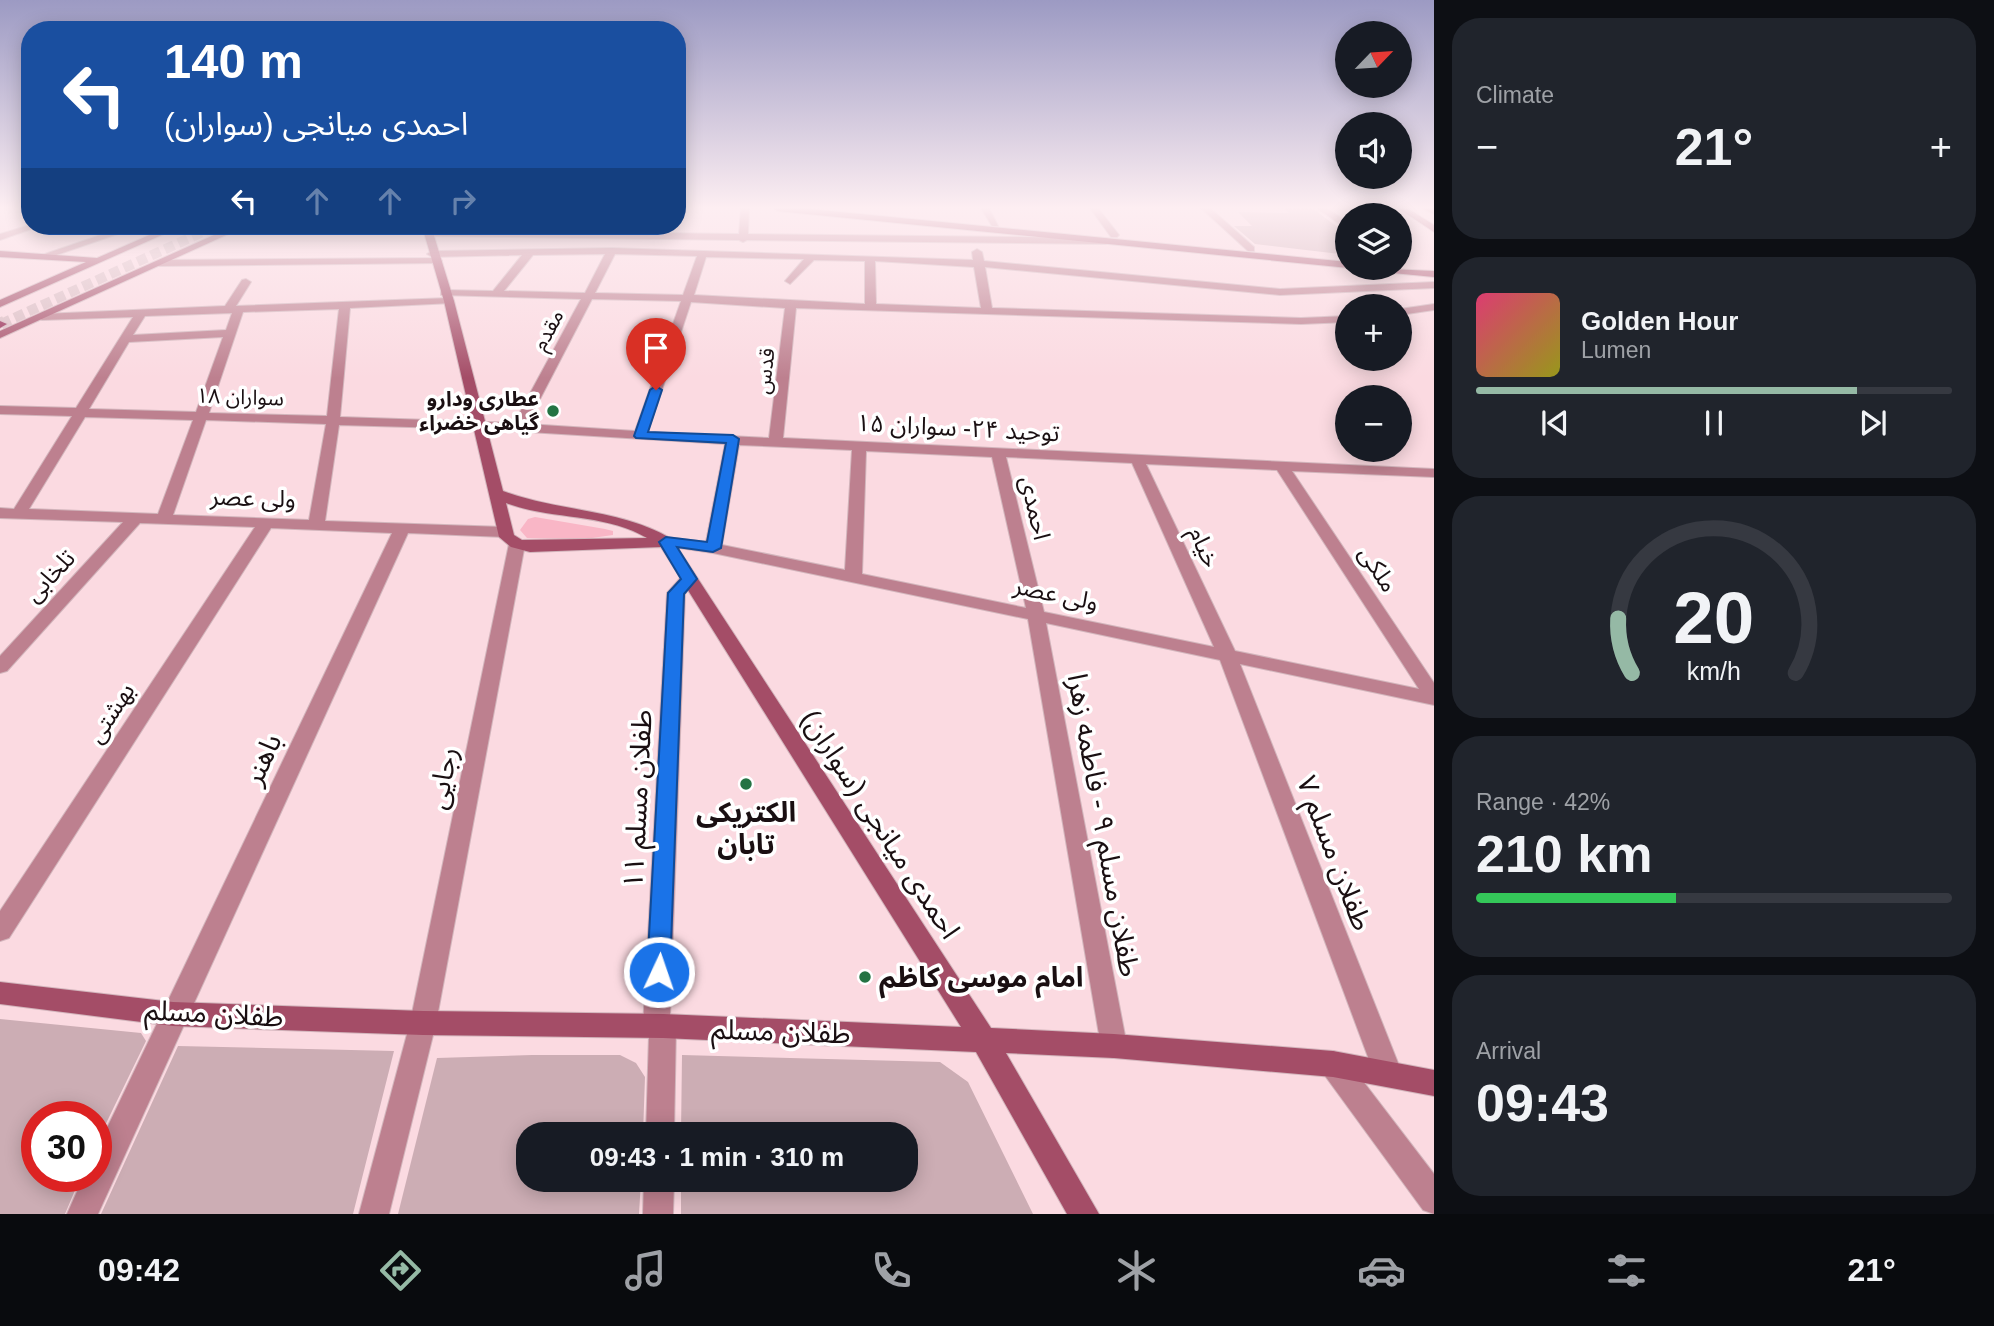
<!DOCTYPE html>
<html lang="en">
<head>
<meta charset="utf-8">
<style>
	:root { --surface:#171b24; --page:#20242c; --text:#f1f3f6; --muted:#9ea1a6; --line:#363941; --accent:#95b9a5 }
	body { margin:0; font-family:Arial,"Noto Sans Arabic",sans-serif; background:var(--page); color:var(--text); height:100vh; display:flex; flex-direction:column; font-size:26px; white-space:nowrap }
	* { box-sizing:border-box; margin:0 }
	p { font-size:23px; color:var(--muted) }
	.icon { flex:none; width:38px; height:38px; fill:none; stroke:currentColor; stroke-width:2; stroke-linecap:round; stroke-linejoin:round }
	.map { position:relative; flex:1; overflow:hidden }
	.side { display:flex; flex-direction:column; gap:18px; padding:18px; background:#0d0f14; width:560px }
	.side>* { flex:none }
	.banner { position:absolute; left:21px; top:21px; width:665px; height:214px; border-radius:28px; box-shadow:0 4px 18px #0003; background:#1a4fa0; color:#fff; overflow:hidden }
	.needle { width:46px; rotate:65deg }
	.controls { position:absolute; left:1335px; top:21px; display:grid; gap:14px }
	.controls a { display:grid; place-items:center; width:77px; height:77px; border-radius:50%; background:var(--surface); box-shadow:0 4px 18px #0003; font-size:35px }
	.speed { position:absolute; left:21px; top:1101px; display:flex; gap:14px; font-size:35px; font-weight:700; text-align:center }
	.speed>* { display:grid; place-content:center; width:91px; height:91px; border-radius:50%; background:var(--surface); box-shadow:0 4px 18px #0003; line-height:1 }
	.speed .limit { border:10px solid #d22; background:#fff; color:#111 }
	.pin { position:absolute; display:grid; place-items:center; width:60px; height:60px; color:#fff; margin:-72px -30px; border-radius:50% 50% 50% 0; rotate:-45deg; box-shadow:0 0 7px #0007 }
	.pin .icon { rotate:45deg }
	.me { position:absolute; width:77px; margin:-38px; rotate:3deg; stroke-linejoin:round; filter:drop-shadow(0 0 5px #0008) }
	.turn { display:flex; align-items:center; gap:24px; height:147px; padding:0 28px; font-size:32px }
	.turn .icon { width:91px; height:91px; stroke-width:2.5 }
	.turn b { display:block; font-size:49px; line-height:60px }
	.lanes { display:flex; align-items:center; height:66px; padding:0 28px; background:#0003; justify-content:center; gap:35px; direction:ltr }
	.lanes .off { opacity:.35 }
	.big { font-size:52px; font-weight:800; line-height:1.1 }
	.side .widget { flex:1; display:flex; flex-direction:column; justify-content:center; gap:10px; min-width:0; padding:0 24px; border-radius:28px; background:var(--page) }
	.side .dial { align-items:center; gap:0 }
	.dial svg { height:182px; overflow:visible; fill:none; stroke:var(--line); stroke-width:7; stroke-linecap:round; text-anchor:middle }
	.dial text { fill:var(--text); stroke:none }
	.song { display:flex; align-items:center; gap:21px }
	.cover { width:84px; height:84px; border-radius:10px; background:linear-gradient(135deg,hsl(340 70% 55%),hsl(60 70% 35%)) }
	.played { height:7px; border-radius:4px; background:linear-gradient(90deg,var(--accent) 80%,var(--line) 80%) }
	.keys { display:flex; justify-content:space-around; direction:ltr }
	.heat { display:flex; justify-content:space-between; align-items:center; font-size:38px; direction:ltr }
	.charge { height:10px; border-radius:5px; background:linear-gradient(90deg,#34c759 42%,var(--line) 0) }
	.trip { position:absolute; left:516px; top:1122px; width:402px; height:70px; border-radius:28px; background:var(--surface); box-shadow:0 4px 18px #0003; font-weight:800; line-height:70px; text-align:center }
	.dock { display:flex; height:112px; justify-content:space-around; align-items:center; background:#090b0e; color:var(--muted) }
	.dock .icon { width:49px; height:49px }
	.dock .active { color:var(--accent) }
	.dock b { font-size:32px; color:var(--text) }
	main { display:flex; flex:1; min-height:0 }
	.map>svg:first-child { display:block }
	.green { fill:#f9b6c6 }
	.building { fill:#ccadb4 }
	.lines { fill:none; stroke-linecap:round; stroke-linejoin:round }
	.primary-tunnel-far1 { stroke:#d9bcc2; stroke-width:10; stroke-dasharray:10 5; stroke-linecap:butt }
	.primary-tunnel { stroke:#d9bcc2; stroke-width:13; stroke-dasharray:13 6; stroke-linecap:butt }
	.street-casing { stroke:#d2b5bc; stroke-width:2 }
	.secondary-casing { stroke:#d2b5bc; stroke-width:2 }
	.primary-casing { stroke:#d2b5bc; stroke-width:2 }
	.street { fill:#bd808f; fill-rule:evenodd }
	.secondary { fill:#a44d67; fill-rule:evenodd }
	.primary { fill:#90224b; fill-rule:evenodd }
	.route { fill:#1a73e8; stroke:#114b97; stroke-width:2 }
	.poi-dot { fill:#247343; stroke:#fff; stroke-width:2.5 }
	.labels { text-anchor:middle; stroke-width:7; stroke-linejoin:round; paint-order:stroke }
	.far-street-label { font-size:21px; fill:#1a0f12; stroke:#fff }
	.far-poi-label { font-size:21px; font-weight:bold; fill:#1a0f12; stroke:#fff; text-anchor:end }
	.street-label { font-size:24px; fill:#1a0f12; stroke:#fff }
	.near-street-label { font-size:28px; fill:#1a0f12; stroke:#fff }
	.near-poi-label { font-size:28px; font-weight:bold; fill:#1a0f12; stroke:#fff }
</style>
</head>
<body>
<main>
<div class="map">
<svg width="1434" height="1214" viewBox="0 0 1434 1214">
	<rect width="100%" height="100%" fill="#fbdae1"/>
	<path class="green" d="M535 517 605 529 613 531V535L585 539 527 538 520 530 528 519Z"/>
	<path class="building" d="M1283 208H1312L1348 235V255L1255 244 1234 226H1252L1238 212 1289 213Z
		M0 1019 141 1033 146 1041 96 1144V1116H37V1176H81L65 1214H0Z
		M178 1046 394 1051 353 1214H101Z
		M532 1055H620L636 1063 645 1077 643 1134H528V1180H641L639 1214H398L437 1058Z
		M682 1055 940 1062 968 1082 1033 1214H681V1180H906V1134H681Z"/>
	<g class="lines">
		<path class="primary-tunnel-far1" d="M1 324 216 226"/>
		<path class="primary-tunnel" d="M1 324 5 322"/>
		<g class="street-casing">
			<path id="street" d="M741 208H749L748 234 1106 238 1111 241 1106 244 747 240 743 242 739 240 429 236 424 233 429 230 739 234Z
				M981 208H989L998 226H992Z
				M1090 208H1098L1119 235 1117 237H1111Z
				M1201 208H1210L1254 247V251H1248Z
				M1317 208H1326L1348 222V230Z
				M30 225 40 226 0 240V234Z
				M127 226H141L45 259 36 257Z
				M255 226H431L426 229 257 231 252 228Z
				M612 248 973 260 972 252 977 249 982 252 984 261 1280 289 1434 282V288L1280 295 985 267 992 308 1301 318 1348 316V322L1301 324 796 308 783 438 1434 469V477L1292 471 1434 683V705L1240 664 1402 1073 1398 1082 1388 1086 1378 1082 1374 1073 1220 660 1046 623 1127 1046 1124 1055 1114 1058 1104 1055 1101 1046 1028 619 713 553 660 545 658 542 660 539 666 537 706 542 725 444 480 429 339 425 325 521 504 527 512 532 504 537 408 533 98 1214H67L84 1176H96V1151L392 533 271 528 9 938 0 941V911L255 527 140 523 7 671 0 673V656L123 522 0 518V508L14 509 72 416 0 414V406L76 408 133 317 42 320 36 317 42 314 225 306 242 280 246 279 251 282 236 306 449 298 454 301 453 303 350 308 340 417 514 423 581 299 441 295V291L445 290 493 291 522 255 432 257 427 254 432 251ZM605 254 585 293 504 291 533 255ZM615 254 697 256 683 295 595 293ZM706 257 804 259 785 281 790 284 814 260 865 261V304L694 295ZM875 261 974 267 981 308 876 304ZM592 299 681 301 635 431 527 424ZM691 302 785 308 769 438 648 432ZM339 309 327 416 209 413 243 312ZM232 313 226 330 133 335 145 316ZM223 337 196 412 89 409 129 342ZM85 417 193 420 158 514 29 509ZM206 420 326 424 309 520 173 515ZM739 445 852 450 845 570 722 545ZM866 451 992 457 1026 608 862 574ZM1006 457 1132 463 1214 647 1044 612ZM1146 464 1277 470 1419 689 1235 651Z
				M437 258 442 261 441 263 159 266 154 263 159 260Z
				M1434 304V310L1400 315V309Z
				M517 539 525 544 436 1023 389 1214H359L410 1023 509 544Z
				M689 574 697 579 685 594 670 1017 676 1026 674 1134H646L649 1035 643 1026 667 593 683 575Z
				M1333 1051 1343 1055 1434 1174V1214L1423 1210 1323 1073 1319 1064 1323 1055Z
				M644 1180H674L673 1214H643Z"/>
		</g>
		<g class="secondary-casing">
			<path id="secondary" d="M773 208H800L1348 262 1349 268 777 211Z
				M1398 208H1407L1434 225V232Z
				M1424 208H1434V214L1425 210Z
				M170 226H182L0 307V300L86 262 0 257V251L97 258Z
				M234 226H246L0 338V331Z
				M422 226H431L454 301 503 491C559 512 619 508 672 539L991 1028 1114 1034 1333 1051 1434 1070V1096L1333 1077 1114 1058 1006 1053 1099 1214H1067L976 1052 663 1038 423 1035 173 1026 0 1004V982L173 1002 423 1011 663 1014 961 1027 661 547 530 552 511 547 499 537 444 301ZM506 503C551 520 605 513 647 538L522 540 514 535Z
				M1367 268 1434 271V277L1372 271Z"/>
		</g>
		<g class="primary-casing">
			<path id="primary" d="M0 321 7 324 0 328Z"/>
		</g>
		<use href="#street" class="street"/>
		<use href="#secondary" class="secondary"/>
		<use href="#primary" class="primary"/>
	</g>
	<linearGradient id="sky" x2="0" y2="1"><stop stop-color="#9c9ac3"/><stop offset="0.55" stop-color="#fdeef2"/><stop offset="1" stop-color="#fdeef2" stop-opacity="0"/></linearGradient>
	<rect width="1434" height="378" fill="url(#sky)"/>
	<path class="route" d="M656 386 662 390 648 432 733 435 739 439 721 548 713 552 677 547 697 579 684 594 670 972 667 979 659 982 650 979 647 972 668 593 681 579 659 542 666 537 707 542 726 443 636 438 634 436 650 390Z"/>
	<g class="poi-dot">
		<circle cx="553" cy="411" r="7"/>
		<circle cx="746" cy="784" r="7"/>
		<circle cx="865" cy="977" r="7"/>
	</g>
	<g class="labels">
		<g class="far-street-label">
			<text transform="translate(548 330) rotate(-62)" y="7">مقدم</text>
			<text transform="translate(765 371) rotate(-83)" y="7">قدس</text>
			<text transform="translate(240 397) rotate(2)" y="7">سواران ۱۸</text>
		</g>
		<g class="far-poi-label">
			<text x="539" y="406">عطاری ودارو<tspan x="539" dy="24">گیاهی خضراء</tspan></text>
		</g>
		<g class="street-label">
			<text transform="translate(958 428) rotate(3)" y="8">توحید ۲۴- سواران ۱۵</text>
			<text transform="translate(253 498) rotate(2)" y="8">ولی عصر</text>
			<text transform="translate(1035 508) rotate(77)" y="8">احمدی</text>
			<text transform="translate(1204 547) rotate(66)" y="8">خیام</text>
			<text transform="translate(1378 569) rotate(57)" y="8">ملکی</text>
			<text transform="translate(50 576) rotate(-47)" y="8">تلخابی</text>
			<text transform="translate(1056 594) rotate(12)" y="8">ولی عصر</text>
			<text transform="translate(111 713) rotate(-57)" y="8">بهشتی</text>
		</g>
		<g class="near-street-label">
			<text transform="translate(262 759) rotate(-65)" y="10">باهنر</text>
			<text transform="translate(442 778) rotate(-79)" y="10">رجایی</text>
			<text transform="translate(637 799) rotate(-87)" y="10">طفلان مسلم ۱۱</text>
			<text transform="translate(881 824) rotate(57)" y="10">احمدی میانجی (سواران)</text>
			<text transform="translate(1104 825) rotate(80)" y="10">طفلان مسلم ۹ - فاطمه زهرا</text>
			<text transform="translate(1335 853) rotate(69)" y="10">طفلان مسلم ۷</text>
			<text transform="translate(214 1013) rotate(3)" y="10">طفلان مسلم</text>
			<text transform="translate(781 1031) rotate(2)" y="10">طفلان مسلم</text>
		</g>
		<g class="near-poi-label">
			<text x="746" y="822">الکتریکی<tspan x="746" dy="32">تابان</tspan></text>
			<text x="879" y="987" text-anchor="start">امام موسی کاظم</text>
		</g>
	</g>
</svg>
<div class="controls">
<a><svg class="needle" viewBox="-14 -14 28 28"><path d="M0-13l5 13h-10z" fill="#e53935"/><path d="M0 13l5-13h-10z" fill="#9ea1a6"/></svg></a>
<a><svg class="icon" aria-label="sound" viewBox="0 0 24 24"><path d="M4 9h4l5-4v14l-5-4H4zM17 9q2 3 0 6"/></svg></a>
<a><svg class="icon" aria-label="layers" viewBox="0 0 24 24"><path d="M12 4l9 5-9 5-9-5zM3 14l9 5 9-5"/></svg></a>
<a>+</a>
<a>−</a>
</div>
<div class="speed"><div class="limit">30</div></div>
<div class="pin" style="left:656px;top:390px;background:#d93025"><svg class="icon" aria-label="arrive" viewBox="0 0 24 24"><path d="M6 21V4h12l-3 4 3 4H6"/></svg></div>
<svg class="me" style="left:659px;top:972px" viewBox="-20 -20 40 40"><circle r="17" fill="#1a73e8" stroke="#fff" stroke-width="3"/><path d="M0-11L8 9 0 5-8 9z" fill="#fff"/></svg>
<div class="trip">09:43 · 1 min · 310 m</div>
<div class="banner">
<div class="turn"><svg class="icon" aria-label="left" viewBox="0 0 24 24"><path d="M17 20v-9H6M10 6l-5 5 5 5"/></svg><div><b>140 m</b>احمدی میانجی (سواران)</div></div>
<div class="lanes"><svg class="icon" aria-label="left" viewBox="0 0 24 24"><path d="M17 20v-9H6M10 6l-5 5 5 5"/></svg><svg class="icon off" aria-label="ahead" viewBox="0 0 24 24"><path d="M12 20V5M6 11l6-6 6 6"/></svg><svg class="icon off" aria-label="ahead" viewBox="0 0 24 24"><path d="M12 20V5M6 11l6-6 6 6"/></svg><svg class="icon off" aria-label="right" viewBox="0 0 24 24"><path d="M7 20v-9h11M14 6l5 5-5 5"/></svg></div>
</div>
</div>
<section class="side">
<div class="widget"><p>Climate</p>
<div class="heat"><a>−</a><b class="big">21°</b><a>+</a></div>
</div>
<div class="widget">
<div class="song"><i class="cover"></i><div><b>Golden Hour</b><p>Lumen</p></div></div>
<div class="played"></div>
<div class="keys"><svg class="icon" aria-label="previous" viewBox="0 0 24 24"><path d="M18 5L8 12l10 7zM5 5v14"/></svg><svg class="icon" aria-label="pause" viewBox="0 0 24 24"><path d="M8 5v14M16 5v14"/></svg><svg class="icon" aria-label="next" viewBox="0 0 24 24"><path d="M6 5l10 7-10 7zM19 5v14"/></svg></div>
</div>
<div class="widget dial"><svg viewBox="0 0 100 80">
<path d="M14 69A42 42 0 1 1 86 69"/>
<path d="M14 69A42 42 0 0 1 8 45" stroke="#95b9a5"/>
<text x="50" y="56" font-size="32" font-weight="700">20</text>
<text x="50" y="72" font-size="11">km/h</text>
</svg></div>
<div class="widget"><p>Range · 42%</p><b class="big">210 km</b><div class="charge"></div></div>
<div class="widget"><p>Arrival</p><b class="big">09:43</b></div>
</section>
</main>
<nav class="dock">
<b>09:42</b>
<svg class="icon active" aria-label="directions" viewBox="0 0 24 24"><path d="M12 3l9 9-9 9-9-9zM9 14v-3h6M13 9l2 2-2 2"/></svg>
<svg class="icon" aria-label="music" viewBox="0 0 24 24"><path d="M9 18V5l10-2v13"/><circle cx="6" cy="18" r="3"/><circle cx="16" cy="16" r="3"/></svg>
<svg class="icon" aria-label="phone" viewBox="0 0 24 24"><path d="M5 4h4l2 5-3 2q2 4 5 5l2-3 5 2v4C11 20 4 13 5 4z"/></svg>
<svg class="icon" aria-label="climate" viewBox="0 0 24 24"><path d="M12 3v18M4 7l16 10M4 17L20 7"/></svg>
<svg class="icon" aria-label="car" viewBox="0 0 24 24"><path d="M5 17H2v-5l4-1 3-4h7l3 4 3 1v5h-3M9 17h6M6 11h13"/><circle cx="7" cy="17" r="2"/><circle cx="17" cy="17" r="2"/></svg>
<svg class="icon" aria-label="filters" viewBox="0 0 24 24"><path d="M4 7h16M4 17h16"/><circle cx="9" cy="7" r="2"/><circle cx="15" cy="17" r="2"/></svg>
<b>21°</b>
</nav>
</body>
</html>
